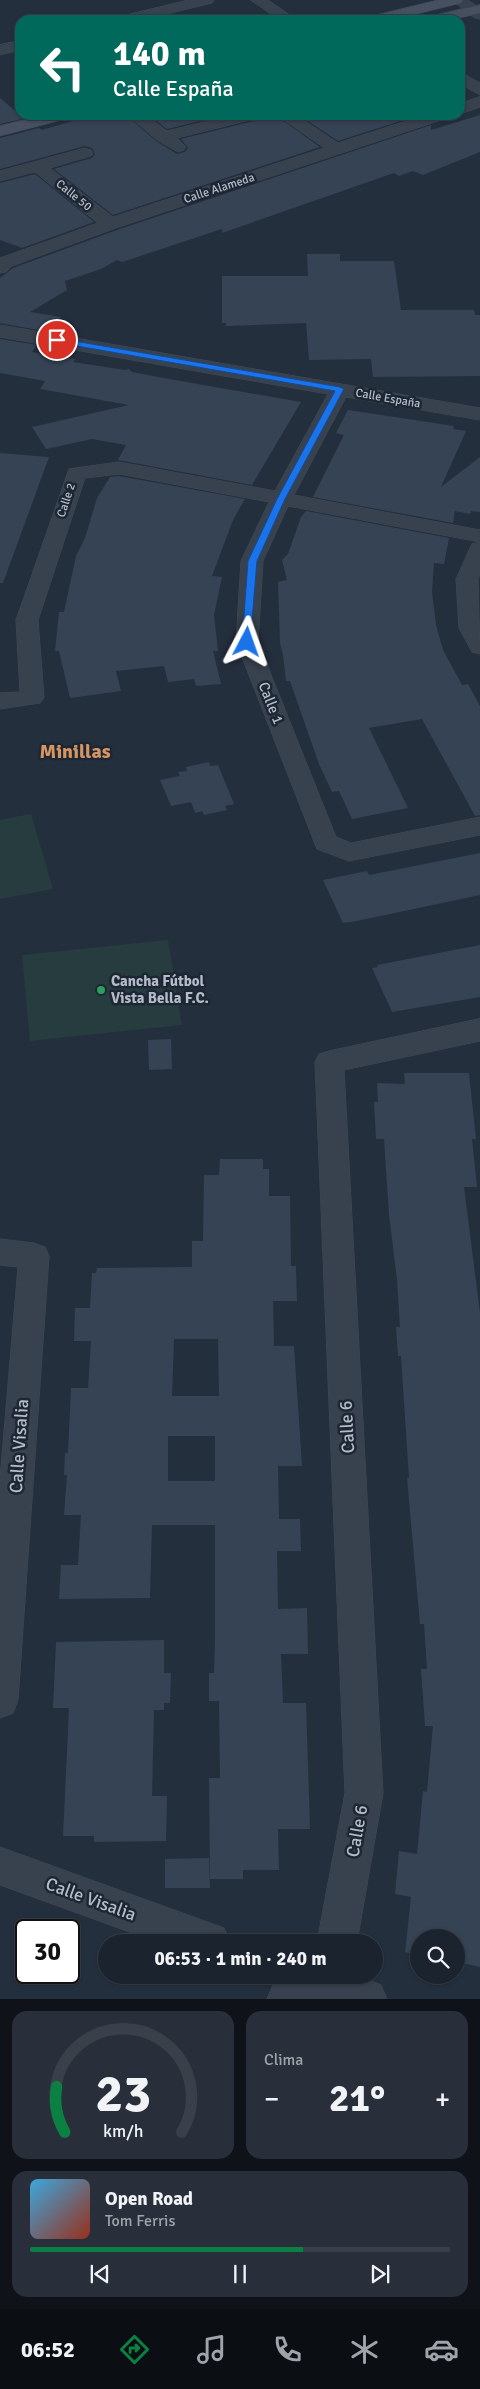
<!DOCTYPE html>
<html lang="es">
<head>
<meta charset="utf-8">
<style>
	:root { --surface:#1b232e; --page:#282f3a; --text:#f1f3f6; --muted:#a0a4aa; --line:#39404a; --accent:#0b8043 }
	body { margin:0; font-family:Signika,sans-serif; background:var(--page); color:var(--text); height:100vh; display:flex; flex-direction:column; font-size:19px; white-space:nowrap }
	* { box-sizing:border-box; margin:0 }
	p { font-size:16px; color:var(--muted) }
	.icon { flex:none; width:28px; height:28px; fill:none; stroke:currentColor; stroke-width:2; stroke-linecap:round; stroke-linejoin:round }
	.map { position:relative; height:1999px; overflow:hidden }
	.sheet { display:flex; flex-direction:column; gap:12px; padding:12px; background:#0f1319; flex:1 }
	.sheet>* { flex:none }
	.hud { position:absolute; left:15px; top:15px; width:450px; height:105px; border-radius:15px; box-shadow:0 1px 4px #0004,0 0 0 1px var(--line); background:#00695c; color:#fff; overflow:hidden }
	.tools { position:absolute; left:410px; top:1929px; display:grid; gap:10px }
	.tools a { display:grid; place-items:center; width:55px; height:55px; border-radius:50%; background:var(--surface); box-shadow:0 1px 4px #0004,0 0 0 1px var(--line); font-size:25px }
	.speed { position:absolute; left:15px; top:1919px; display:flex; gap:10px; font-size:25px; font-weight:700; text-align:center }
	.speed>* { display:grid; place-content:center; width:65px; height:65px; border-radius:50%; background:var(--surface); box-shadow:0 1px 4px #0004,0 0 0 1px var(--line); line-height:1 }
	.speed .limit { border:2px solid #111; border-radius:8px; background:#fff; color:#111 }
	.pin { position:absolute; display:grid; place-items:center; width:42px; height:42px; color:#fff; margin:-21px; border:2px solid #fff; border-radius:50%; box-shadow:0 1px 5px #0007 }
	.me { position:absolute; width:55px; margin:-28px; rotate:4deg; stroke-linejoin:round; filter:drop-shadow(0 0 4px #0008) }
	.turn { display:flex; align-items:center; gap:18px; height:105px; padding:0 15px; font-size:22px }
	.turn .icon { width:65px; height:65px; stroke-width:2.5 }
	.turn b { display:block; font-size:35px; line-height:42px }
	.big { font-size:38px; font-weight:800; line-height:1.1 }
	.sheet .widget { flex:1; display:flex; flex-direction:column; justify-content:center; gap:8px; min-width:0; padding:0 18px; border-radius:15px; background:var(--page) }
	.sheet .dial { align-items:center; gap:0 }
	.dial svg { height:130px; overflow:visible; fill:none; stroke:var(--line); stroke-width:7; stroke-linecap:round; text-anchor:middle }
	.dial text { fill:var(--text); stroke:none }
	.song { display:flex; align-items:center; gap:15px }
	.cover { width:60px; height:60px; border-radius:8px; background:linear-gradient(135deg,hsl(200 70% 55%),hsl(10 70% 35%)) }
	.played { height:5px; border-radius:2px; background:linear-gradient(90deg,var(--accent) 65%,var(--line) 65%) }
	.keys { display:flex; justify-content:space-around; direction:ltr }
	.heat { display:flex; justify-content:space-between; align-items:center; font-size:28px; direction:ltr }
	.sheet .tiles { flex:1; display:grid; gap:12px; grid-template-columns:1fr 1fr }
	.widget:last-child { grid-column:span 2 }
	.trip { position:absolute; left:98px; top:1934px; width:285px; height:50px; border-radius:25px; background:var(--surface); box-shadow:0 1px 4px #0004,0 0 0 1px var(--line); font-weight:800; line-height:50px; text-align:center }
	.tabs { display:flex; height:80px; justify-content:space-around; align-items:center; background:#0b0e12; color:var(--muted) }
	.tabs .icon { width:35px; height:35px }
	.tabs .active { color:var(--accent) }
	.tabs b { font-size:22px; color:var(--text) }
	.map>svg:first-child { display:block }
	.green { fill:#263c3f }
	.building { fill:#364354; fill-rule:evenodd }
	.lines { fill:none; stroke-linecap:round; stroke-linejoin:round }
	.street-casing { stroke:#414a57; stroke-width:1 }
	.secondary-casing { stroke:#414a57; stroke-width:1 }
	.street { fill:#38414e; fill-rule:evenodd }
	.secondary { fill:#465061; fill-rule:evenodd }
	.route { fill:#1a73e8; stroke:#114b97 }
	.leisure-dot { fill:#2e9e5b; stroke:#1d2633; stroke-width:2 }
	.labels { text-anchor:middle; stroke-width:5; stroke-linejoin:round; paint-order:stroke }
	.far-street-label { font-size:12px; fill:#b4bcc9; stroke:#1d2633 }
	.street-label { font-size:15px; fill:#b4bcc9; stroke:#1d2633 }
	.poi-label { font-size:15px; font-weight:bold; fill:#b4bcc9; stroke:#1d2633; text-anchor:start }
	.near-street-label { font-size:18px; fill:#b4bcc9; stroke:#1d2633 }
	.district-label { font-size:20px; font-weight:bold; fill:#d59563; stroke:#1d2633 }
</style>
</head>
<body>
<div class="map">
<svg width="480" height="1999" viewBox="0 0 480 1999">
	<rect width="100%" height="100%" fill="#242f3e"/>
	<path class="green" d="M31 814 53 889 0 899V820Z
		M168 940 182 1025 30 1041 22 955Z"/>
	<path class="building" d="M0 98 20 115 26 118 0 124Z
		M93 115H126L156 141 177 154 185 152 188 148 181 139 258 120 262 115H275L320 147 113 215 54 169 92 158 95 154 92 148 85 146 0 169V138L39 128 42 130Z
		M149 115H225L167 129Z
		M299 115H419L338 141Z
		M480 115V152L423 175 413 171 399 176 394 173 222 233V229L122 262 117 260 101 269 65 281 67 290 30 312 61 317 49 332 0 323V278L13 268 117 230 431 125V130Z
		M35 174 94 222 22 248 0 240V183Z
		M307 254H340V261H394L401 310H474L475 315H480V376L373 377 371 359 309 360 306 323 226 326V323H222V276H308Z
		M0 339 37 345 32 352 75 359 73 362 125 370 129 369 132 372 158 377 301 402 252 485 118 460 126 445 92 439 46 449 32 427 129 405 40 389 45 381 0 373Z
		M348 410 454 426 453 429 466 431 441 487 480 457V512L471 511 470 514 455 511 453 523 313 497 344 435 336 433Z
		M0 453 49 457 3 583H0Z
		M119 476 245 499 233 520 212 576 222 577 214 615 218 651H213L221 684 196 686 194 679 168 682 164 666 116 671 121 691 70 698 59 651H55L59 612H64L76 556 85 538 97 498 110 477Z
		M306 511 449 538 444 564 434 563 432 592 436 625 443 650 462 685 468 684 480 706V815L475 816 422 719 369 728 408 808 352 819 339 791 332 792 319 764 290 681H286L283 655 280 643 278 582 287 580 282 560 288 554 301 517Z
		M209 762 210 766 218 765 234 804 225 806 227 810 204 815 202 811 195 813 191 802 171 806 160 780 180 776 178 772 187 771 186 767Z
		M480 853V895L357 921 343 923 323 880 367 871 369 875Z
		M480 945V997L392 1012 372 968 378 967 377 965Z
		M171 1039 172 1069 149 1070 148 1040Z
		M404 1073H469L476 1139H472L477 1187H464L480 1313V1967L456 1962V1938H419V1955L405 1952 411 1897 395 1894 399 1851 417 1854 423 1791 427 1792 433 1726H425L421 1669H427L424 1624H420L407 1478H409L401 1356H398L396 1327H400L397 1279 389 1215 384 1139H376L374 1102H378L377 1083 405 1084Z
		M220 1159H263V1169H269V1196H290L291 1266H296L297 1301H273L274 1346H294L302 1466H278L279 1519H300L301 1551H277L278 1609 307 1608 308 1654H281L283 1703H306L310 1829H278L279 1870H243V1879H210L209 1778H220L219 1701H209V1673H214L215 1638V1525H152L150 1598 59 1599 61 1565H78L81 1515H64L67 1475H64L65 1453H68L71 1388H88L91 1341H74L75 1308H90L92 1273H96L97 1268 192 1267V1241H203L204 1175H219ZM174 1339H218L219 1396H172ZM168 1436H215V1481H168Z
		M164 1640V1673H171L170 1703H164V1710H154L152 1796H167L166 1841 94 1842V1836H63L69 1708H53L56 1642Z
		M209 1858 210 1888H165V1859Z"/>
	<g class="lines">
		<g class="street-casing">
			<path id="street" d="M189 0H214L212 3 142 20H117L119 17Z
				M251 0H268L297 20H280Z
				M452 0H468L480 8V19L475 18Z
				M20 41V50L0 55V45Z
				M460 72 480 83V95L460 84Z
				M480 97V107L460 114V104Z
				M128 115H146L167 131 233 115H260L258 118 177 138 186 147 184 150 178 152 157 140Z
				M277 115H296L338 143 425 115H449L447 118 116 228 12 266 6 272 0 273V258L98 223 35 172 0 181V171L85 148 91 150 93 153 91 156 50 168 113 217 324 148Z
				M0 325 480 408V420L346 397 294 495 480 530V542L288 506 263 561 258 642 336 837 351 843 480 817V835L349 861 317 849 236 642 241 561 269 502 119 474 85 478 38 620 44 698 40 703 0 709V693L20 692 16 620 69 469 119 462 275 491 328 394 0 337Z
				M480 543V574L478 579 480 654 472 652 459 628 456 579 472 544Z
				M480 1019V1041L344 1070 383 1793 357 1942H317L345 1793 315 1062 319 1054 329 1051Z
				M0 1239 34 1243 45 1247 49 1256 18 1700 13 1713 0 1718V1479L18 1267 0 1265Z
				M0 1847 224 1928 230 1942H157L0 1885Z
				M280 1975H357L381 1985 387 1999H267L274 1982 281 1978Z"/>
		</g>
		<g class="secondary-casing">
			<path id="secondary" d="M438 0H463L461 3 392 20H367L369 17Z
				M480 5V13L451 20 430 19 432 16Z
				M44 115H71L69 118 0 136V126Z"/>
		</g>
		<use href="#street" class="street"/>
		<use href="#secondary" class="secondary"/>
	</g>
	<path class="route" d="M57 338 340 387 344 389 285 499 257 561 250 644 247 645 242 642 248 561 277 499 335 391 54 342 53 340Z"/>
	<circle class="leisure-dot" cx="101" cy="990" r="5"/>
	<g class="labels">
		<g class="far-street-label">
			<text transform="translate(219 188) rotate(-18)" y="4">Calle Alameda</text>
			<text transform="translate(74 195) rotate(39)" y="4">Calle 50</text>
			<text transform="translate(388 398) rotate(10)" y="4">Calle España</text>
			<text transform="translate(66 500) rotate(-72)" y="4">Calle 2</text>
		</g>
		<g class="street-label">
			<text transform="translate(271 703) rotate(68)" y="5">Calle 1</text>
		</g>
		<g class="poi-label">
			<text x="111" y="986">Cancha Fútbol<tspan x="111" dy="17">Vista Bella F.C.</tspan></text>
		</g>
		<g class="near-street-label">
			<text transform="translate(347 1427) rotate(-93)" y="6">Calle 6</text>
			<text transform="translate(19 1446) rotate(-86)" y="6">Calle Visalia</text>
			<text transform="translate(357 1831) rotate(-80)" y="6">Calle 6</text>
			<text transform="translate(91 1899) rotate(20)" y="6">Calle Visalia</text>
		</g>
		<g class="district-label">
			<text x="75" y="758">Minillas</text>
		</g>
	</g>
</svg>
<div class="tools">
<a><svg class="icon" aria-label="search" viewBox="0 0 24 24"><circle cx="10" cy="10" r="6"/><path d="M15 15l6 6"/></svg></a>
</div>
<div class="speed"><div class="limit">30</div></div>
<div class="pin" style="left:57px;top:340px;background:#d93025"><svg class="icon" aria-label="arrive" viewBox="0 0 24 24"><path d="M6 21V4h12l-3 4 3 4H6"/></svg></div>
<svg class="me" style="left:247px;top:642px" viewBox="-20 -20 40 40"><path d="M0-17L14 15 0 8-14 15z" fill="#1a73e8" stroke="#fff" stroke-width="4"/></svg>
<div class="trip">06:53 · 1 min · 240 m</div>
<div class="hud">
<div class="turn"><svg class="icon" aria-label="left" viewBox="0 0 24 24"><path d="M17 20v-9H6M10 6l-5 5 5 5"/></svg><div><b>140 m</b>Calle España</div></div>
</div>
</div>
<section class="sheet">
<div class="tiles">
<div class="widget dial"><svg viewBox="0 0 100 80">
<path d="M14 69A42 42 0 1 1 86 69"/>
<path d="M14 69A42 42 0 0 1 9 41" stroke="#0b8043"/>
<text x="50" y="56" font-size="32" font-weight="700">23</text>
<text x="50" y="72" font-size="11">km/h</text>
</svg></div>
<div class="widget"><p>Clima</p>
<div class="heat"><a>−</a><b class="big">21°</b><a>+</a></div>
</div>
<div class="widget">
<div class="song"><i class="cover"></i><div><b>Open Road</b><p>Tom Ferris</p></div></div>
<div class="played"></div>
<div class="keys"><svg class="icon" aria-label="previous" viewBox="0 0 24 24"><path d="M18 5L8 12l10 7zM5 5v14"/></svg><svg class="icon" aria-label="pause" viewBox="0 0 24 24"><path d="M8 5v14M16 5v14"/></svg><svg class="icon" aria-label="next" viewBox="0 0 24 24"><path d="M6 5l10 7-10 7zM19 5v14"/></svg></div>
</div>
</div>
</section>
<nav class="tabs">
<b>06:52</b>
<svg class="icon active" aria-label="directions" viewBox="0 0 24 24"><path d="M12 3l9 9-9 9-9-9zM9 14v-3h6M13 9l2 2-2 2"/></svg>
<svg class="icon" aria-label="music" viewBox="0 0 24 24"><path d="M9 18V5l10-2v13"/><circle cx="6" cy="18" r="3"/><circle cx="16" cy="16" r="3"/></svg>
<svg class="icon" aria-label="phone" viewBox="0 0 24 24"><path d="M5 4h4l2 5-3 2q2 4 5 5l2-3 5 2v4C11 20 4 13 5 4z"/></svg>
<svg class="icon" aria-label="climate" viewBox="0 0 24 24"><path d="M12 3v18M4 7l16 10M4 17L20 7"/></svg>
<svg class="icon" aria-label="car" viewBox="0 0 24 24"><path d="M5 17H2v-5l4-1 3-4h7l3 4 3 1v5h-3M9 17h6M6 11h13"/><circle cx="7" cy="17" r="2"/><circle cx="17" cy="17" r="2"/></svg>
</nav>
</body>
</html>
